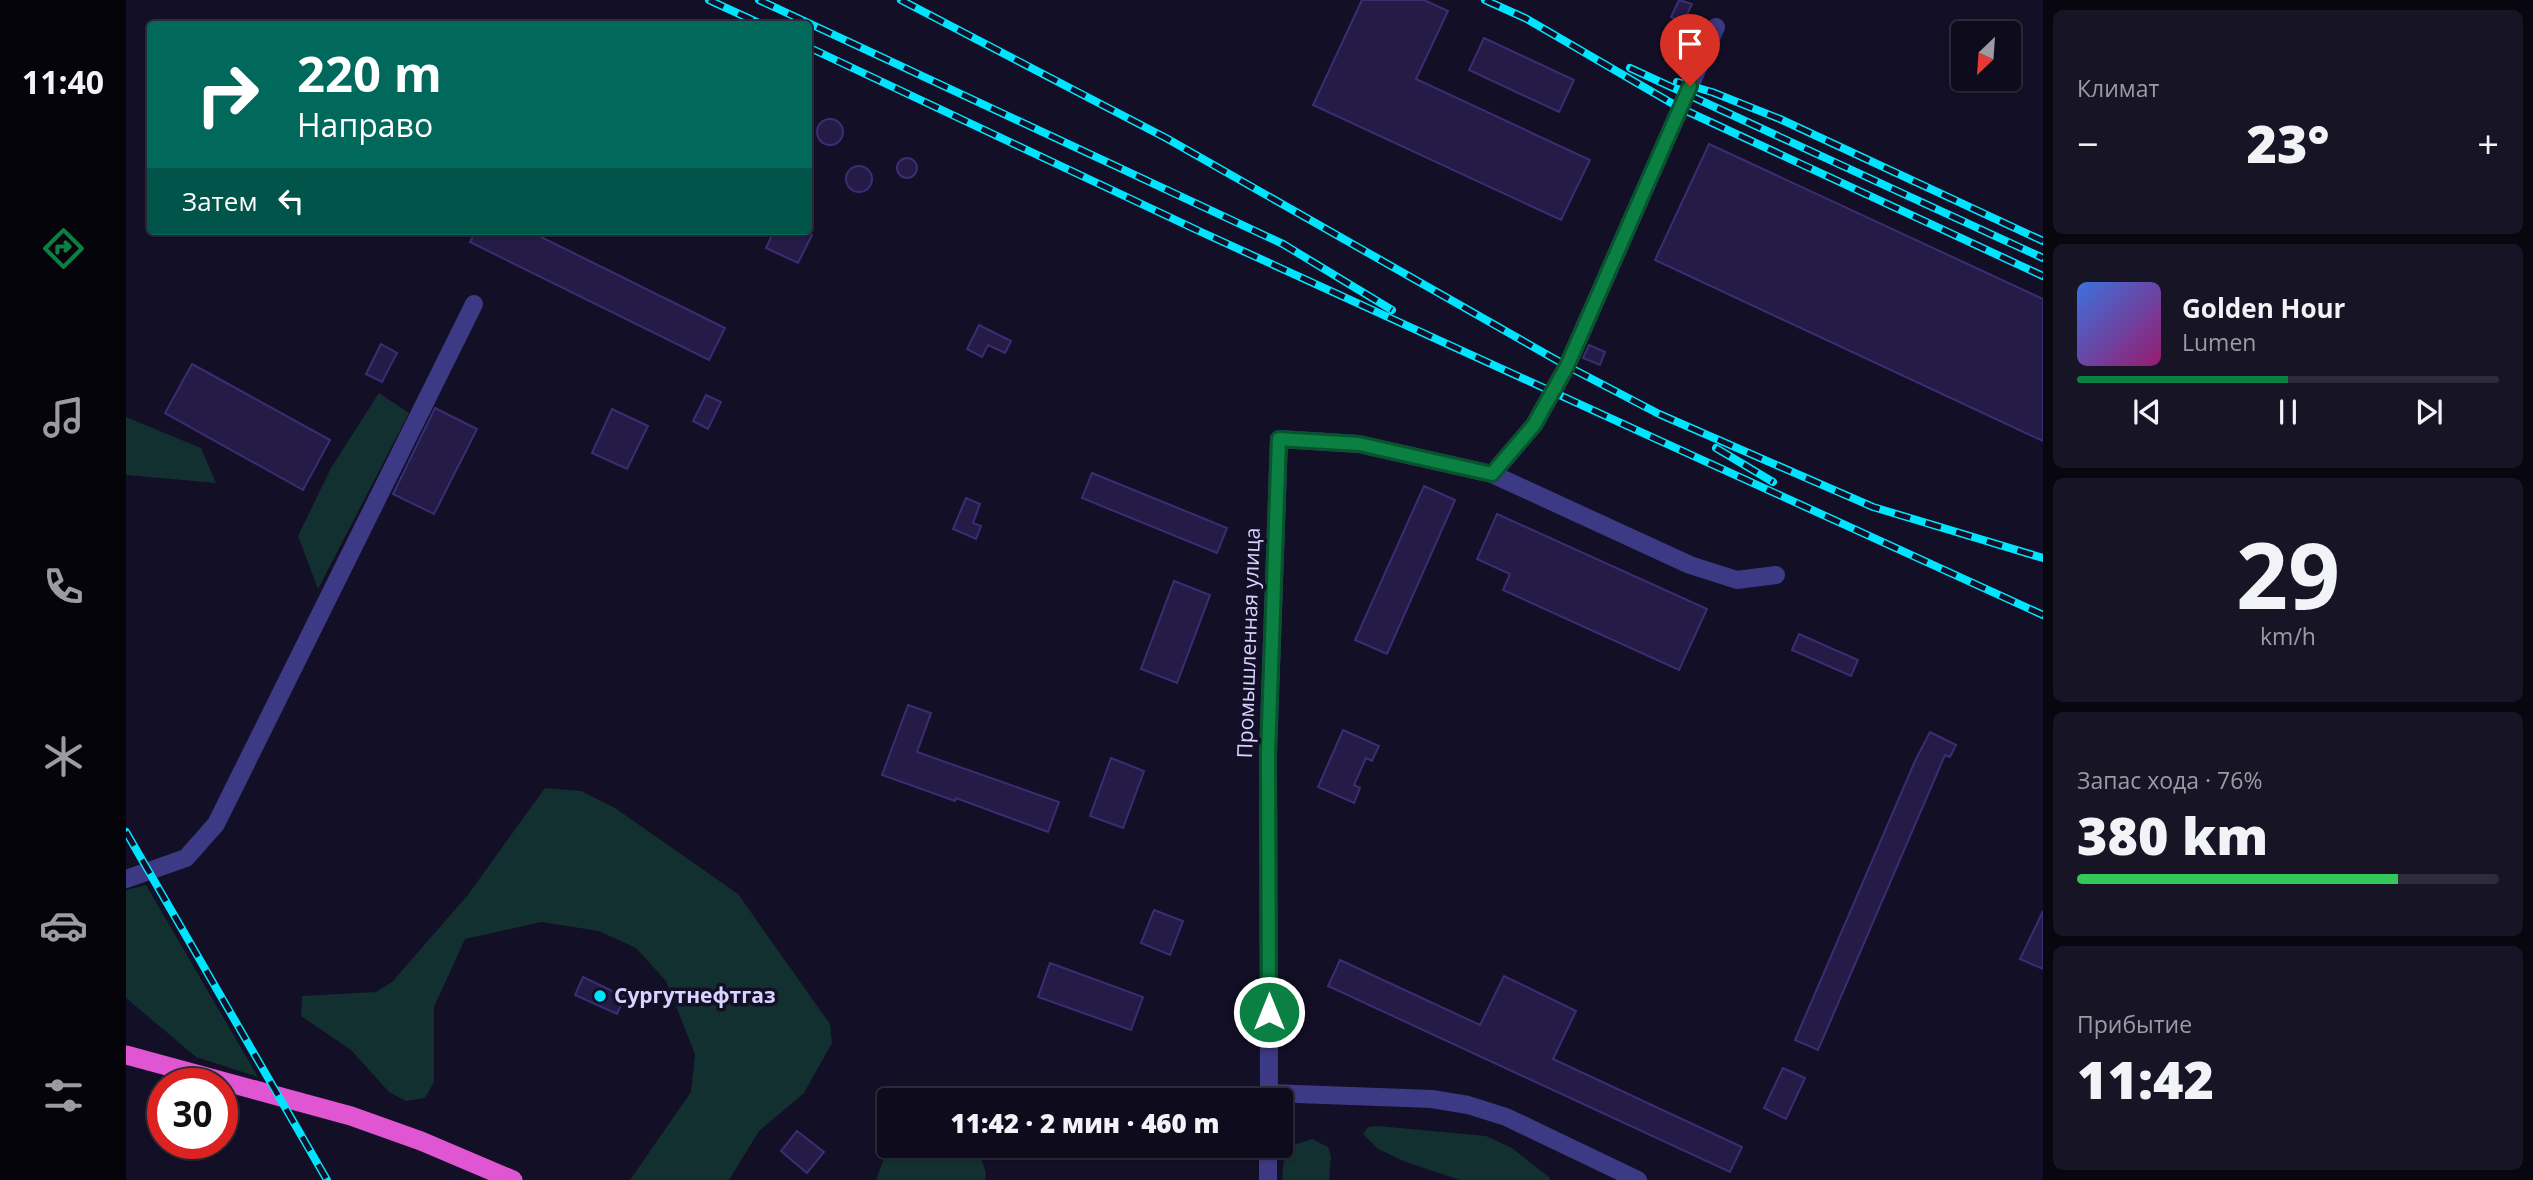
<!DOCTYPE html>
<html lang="ru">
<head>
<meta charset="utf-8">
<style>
	:root { --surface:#0e0b1c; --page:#171425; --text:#f1f3f6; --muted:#9b9ba3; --line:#2e2b3b; --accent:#0b8043 }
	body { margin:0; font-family:"Open Sans",sans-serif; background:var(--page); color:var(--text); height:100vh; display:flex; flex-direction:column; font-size:26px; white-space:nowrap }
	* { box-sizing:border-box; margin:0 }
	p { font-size:23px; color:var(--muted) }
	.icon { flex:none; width:38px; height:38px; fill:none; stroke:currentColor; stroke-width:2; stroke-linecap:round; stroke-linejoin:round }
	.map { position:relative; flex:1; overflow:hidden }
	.panel { display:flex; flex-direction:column; gap:10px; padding:10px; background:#08060f; width:490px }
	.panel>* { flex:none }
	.hud { position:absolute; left:21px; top:21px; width:665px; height:214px; border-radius:7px; box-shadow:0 2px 5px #0004,0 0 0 2px var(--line); background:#00695c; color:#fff; overflow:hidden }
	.needle { width:46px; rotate:205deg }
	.controls { position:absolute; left:1825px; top:21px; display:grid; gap:14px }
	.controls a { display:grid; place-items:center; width:70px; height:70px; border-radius:7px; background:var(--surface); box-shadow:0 2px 5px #0004,0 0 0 2px var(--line); font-size:35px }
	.speed { position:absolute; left:21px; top:1068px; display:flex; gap:14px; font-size:35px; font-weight:700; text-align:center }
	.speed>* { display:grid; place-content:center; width:91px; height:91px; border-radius:50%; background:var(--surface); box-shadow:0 2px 5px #0004,0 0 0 2px var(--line); line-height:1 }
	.speed .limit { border:10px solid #d22; background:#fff; color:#111 }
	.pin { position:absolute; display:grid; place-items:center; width:60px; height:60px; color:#fff; margin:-72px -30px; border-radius:50% 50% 50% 0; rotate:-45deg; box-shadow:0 0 7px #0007 }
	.pin .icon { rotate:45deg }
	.me { position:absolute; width:77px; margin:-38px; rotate:0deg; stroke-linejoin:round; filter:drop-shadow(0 0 5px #0008) }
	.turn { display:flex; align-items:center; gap:24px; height:147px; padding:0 35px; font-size:32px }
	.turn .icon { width:91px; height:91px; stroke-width:2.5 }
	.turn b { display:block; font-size:49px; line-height:60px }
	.then { display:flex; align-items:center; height:66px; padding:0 35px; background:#0003; gap:14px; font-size:26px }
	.big { font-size:52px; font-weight:800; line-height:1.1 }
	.panel .widget { flex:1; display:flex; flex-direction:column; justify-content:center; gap:10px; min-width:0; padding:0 24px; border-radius:10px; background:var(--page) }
	.panel .dial { align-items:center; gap:0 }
	.dial b { font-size:91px; line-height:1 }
	.song { display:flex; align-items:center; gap:21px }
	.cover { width:84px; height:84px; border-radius:10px; background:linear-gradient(135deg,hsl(220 70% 55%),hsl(320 70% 35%)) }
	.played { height:7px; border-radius:4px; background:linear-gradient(90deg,var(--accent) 50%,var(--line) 50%) }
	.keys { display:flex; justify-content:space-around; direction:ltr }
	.heat { display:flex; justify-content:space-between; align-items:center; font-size:38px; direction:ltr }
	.charge { height:10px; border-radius:5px; background:linear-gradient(90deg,#34c759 76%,var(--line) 0) }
	.trip { position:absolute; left:751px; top:1088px; width:416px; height:70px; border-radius:7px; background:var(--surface); box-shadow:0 2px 5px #0004,0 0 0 2px var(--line); font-weight:800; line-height:70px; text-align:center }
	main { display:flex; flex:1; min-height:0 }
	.dock { display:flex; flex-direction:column; width:126px; justify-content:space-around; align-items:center; background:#06040b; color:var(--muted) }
	.dock .icon { width:49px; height:49px }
	.dock .active { color:var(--accent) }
	.dock b { font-size:32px; color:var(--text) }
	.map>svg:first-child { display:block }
	.green { fill:#12302f }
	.building { fill:#241b47; stroke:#3b2d73; stroke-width:2 }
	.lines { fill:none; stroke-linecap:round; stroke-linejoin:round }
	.minor { stroke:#3d3a85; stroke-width:18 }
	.trunk { stroke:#e055d1; stroke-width:19 }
	.rail-casing { stroke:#00e5ff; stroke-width:8 }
	.rail { stroke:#130f26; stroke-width:5; stroke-dasharray:16; stroke-linecap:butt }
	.route-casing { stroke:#07532c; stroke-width:18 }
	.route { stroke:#0b8043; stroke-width:12 }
	.poi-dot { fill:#00e5ff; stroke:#130f26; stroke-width:2.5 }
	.labels { text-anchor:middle; stroke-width:7; stroke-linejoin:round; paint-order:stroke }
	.street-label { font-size:21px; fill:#d9d4ff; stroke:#130f26 }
	.poi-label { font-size:21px; font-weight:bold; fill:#d9d4ff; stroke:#130f26; text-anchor:start }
</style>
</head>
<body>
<main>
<nav class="dock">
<b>11:40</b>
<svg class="icon active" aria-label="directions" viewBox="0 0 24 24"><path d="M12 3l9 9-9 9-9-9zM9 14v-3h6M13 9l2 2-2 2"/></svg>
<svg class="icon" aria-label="music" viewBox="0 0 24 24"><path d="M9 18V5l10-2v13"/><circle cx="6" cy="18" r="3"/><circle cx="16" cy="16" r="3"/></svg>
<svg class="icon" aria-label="phone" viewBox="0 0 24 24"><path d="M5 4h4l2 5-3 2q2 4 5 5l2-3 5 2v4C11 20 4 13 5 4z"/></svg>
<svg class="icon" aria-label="climate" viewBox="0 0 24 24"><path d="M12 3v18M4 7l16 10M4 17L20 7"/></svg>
<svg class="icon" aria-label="car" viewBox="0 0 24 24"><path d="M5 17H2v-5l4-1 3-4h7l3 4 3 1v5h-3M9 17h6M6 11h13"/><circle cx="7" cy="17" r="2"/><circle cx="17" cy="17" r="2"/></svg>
<svg class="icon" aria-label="filters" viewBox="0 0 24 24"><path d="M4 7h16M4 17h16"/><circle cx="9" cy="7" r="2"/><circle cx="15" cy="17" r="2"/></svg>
</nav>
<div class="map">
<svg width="1917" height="1180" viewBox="0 0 1917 1180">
	<rect width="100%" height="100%" fill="#130f26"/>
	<path class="green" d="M253 393 283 413 192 589 172 536 205 468Z
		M0 417 75 448 90 483 0 475Z
		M419 788 455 791 489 808 612 894 704 1024 706 1043 678 1093 633 1131 603 1180H504L565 1092 569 1054 540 981 510 948 473 931 415 922 339 939 308 1007V1082L299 1098 280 1101 263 1092 225 1050 175 1016 176 996 250 992 266 982 341 896Z
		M20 885 132 1077 70 1057 0 998V890Z
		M1252 1126 1360 1136 1386 1148 1423 1177 1424 1180H1334L1280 1162 1252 1149 1237 1134 1242 1127Z
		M1186 1139 1202 1147 1205 1156 1203 1180H1156L1159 1148Z
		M763 1145 851 1146 860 1173 859 1180H750Z"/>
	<path class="building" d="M1236 0H1298L1322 11 1290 79 1464 160 1435 220 1187 105Z
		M1553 0 1566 4 1557 23 1545 17Z
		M1358 38 1448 80 1433 112 1343 70Z
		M691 132a13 13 0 1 1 26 0a13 13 0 1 1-26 0Z
		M1583 144 1917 299V441L1529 260Z
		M771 168a10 10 0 1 1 20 0a10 10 0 1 1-20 0Z
		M720 179a13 13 0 1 1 26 0a13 13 0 1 1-26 0Z
		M350 231H403L599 328 583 360 344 242Z
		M648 231H678L686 235 672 263 640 248Z
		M853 325 885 341 879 353 862 345 856 357 841 349Z
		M255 344 271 353 256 382 240 374Z
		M1463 345 1479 352 1474 365 1457 358Z
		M66 364 204 440 177 490 39 413Z
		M580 395 595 402 582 429 567 421Z
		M309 408 351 429 308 514 267 494Z
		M486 409 522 426 501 469 466 453Z
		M966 473 1101 528 1091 553 956 498Z
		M1298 486 1329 500 1261 654 1229 640Z
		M840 498 854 504 847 523 855 526 850 539 827 529Z
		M1371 514 1581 609 1553 670 1377 590 1384 574 1351 559Z
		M1048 581 1084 595 1051 683 1015 669Z
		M1673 634 1732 660 1725 676 1666 650Z
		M782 705 805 713 791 752 933 802 922 832 830 798 829 801 756 775Z
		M1217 730 1253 746 1246 761 1240 758 1228 785 1234 788 1228 803 1192 787Z
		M1804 732 1830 745 1824 757 1819 755 1692 1050 1669 1040 1789 761Z
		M985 758 1018 771 997 828 964 816Z
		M1028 910 1057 921 1044 955 1015 943Z
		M1917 911V969L1894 959Z
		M1214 960 1354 1025 1378 976 1450 1011 1427 1059 1616 1147 1604 1172 1202 986Z
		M924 963 1017 997 1005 1030 912 997Z
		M457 977 499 997 491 1014 449 995Z
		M1657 1068 1679 1078 1660 1119 1638 1108Z
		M671 1131 698 1152 681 1173 655 1151Z"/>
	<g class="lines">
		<path class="minor" d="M1366 474 1564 565 1611 580 1650 575
			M0 879 60 858 90 824 348 304
			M1143 1093 1306 1099 1342 1105 1380 1117 1512 1180
			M1143 1101 1142 754 1153 439 1233 444 1366 474 1408 425 1441 366 1590 27
			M1142 1180V1146"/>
		<path class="trunk" d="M0 1055 225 1116 295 1141 387 1180"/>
		<g class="rail-casing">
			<path id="rail" d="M583 0 635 24
				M633 0 1157 244 1266 310
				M775 0 1040 138 1441 366 1533 414 1747 507 1917 558
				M1359 0 1399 18 1554 108 1917 276
				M682 47 1073 231 1917 615
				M1504 68 1917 258
				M1551 82 1586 92 1654 119 1917 241
				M1590 448 1647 482
				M0 832 201 1180"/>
		</g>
		<use href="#rail" class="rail"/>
	</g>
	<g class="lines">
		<g class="route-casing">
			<path id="route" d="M1143 1012 1142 754 1153 439 1233 444 1366 474 1408 425 1441 366 1564 86"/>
		</g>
		<use href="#route" class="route"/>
	</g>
	<circle class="poi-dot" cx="474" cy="996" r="7"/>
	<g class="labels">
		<g class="street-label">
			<text transform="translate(1123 643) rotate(-88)" y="7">Промышленная улица</text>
		</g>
		<g class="poi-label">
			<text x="488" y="1003">Сургутнефтгаз</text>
		</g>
	</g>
</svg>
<div class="controls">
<a><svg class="needle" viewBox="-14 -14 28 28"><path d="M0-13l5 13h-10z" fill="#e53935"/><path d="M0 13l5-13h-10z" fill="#9b9ba3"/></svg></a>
</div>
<div class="speed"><div class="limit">30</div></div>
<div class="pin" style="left:1564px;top:86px;background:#d93025"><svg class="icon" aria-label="arrive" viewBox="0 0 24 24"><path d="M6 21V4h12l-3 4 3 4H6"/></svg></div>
<svg class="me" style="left:1143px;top:1012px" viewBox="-20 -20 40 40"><circle r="17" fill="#0b8043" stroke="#fff" stroke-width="3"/><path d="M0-11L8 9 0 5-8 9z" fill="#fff"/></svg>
<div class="trip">11:42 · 2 мин · 460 m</div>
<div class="hud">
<div class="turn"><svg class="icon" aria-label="right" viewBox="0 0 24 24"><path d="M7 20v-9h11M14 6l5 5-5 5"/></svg><div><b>220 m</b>Направо</div></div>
<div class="then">Затем<svg class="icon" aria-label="left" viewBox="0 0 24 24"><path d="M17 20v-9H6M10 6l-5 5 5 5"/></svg></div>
</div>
</div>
<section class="panel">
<div class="widget"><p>Климат</p>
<div class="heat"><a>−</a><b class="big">23°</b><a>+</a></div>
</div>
<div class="widget">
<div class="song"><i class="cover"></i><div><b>Golden Hour</b><p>Lumen</p></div></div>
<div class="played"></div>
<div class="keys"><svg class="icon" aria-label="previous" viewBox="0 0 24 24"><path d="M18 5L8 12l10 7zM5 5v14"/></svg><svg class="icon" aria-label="pause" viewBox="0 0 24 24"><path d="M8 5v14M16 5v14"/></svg><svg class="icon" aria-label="next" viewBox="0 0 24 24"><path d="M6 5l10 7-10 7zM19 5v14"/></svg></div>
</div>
<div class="widget dial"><b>29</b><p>km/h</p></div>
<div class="widget"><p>Запас хода · 76%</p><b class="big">380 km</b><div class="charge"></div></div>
<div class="widget"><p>Прибытие</p><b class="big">11:42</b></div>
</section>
</main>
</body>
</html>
